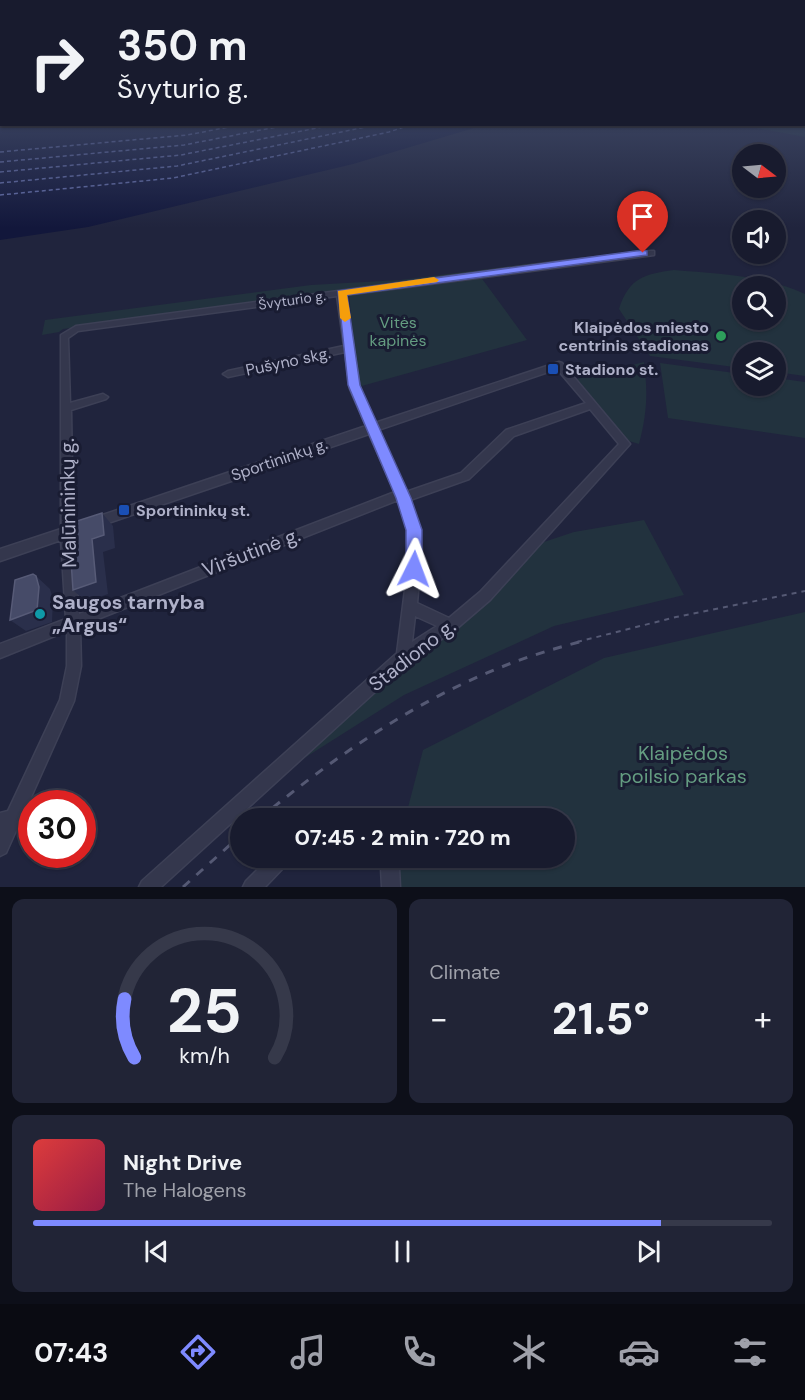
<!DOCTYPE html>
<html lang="en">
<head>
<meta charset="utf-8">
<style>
	:root { --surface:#181b2e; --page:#212436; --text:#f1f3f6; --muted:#9fa1aa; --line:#36394a; --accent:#7e8aff }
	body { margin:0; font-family:"DM Sans",sans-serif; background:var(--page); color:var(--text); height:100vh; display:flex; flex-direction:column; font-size:22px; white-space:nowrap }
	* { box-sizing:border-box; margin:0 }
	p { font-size:20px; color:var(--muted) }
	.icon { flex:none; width:33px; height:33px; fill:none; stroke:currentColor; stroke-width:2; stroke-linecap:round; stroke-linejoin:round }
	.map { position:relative; height:887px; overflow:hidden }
	.side { display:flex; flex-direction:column; gap:12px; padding:12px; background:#0d0f19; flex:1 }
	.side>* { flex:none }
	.guide { position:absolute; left:0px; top:0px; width:806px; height:126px; box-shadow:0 2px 4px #0004,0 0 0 2px var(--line); background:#181b2e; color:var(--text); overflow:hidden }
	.needle { width:39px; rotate:106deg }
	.controls { position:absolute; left:732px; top:144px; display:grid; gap:12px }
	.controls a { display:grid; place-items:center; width:54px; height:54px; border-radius:50%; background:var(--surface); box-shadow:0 2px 4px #0004,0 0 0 2px var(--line); font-size:30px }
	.speed { position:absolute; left:18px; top:790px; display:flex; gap:12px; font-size:30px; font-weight:700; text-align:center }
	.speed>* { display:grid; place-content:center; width:78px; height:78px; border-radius:50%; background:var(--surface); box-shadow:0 2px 4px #0004,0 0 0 2px var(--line); line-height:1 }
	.speed .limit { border:9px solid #d22; background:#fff; color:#111 }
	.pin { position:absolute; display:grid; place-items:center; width:51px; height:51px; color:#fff; margin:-62px -26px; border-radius:50% 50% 50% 0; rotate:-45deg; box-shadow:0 0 6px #0007 }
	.pin .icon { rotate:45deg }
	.me { position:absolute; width:66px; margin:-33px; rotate:3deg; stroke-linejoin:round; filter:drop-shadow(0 0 4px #0008) }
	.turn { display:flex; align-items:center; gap:21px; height:126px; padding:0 18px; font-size:27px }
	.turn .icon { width:78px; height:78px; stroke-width:2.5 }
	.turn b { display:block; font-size:42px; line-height:51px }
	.big { font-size:45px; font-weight:700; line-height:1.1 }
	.side .tile { flex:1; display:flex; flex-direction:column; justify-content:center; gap:9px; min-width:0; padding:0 21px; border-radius:12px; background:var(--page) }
	.side .dial { align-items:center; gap:0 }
	.dial svg { height:156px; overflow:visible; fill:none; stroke:var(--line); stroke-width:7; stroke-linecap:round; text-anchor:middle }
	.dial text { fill:var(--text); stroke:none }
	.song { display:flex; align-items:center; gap:18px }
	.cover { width:72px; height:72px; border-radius:9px; background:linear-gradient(135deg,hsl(0 70% 55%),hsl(340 70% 35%)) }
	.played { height:6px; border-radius:3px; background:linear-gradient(90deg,var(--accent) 85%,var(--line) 85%) }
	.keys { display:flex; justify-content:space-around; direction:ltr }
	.heat { display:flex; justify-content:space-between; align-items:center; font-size:33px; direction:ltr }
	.side .tiles { flex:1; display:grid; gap:12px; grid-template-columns:1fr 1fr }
	.tile:last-child { grid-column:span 2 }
	.trip { position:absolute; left:230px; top:808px; width:345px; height:60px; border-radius:30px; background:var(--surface); box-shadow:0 2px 4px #0004,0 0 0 2px var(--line); font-weight:700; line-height:60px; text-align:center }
	.tabs { display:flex; height:96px; justify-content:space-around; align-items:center; background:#0a0b12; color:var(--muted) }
	.tabs .icon { width:42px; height:42px }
	.tabs .active { color:var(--accent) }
	.tabs b { font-size:27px; color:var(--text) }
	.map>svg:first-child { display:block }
	.green { fill:#22323e; fill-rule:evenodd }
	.water { fill:#12173b }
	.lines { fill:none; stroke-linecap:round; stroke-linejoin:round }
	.ferry { stroke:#646eab; stroke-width:1.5; stroke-dasharray:4 3; stroke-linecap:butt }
	.minor-casing { stroke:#3d4056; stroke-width:3 }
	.minor { fill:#34374d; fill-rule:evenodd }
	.rail-far1 { stroke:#555974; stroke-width:2; stroke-dasharray:5 5; stroke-linecap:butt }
	.rail { stroke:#555974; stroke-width:3; stroke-dasharray:9 9; stroke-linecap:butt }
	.shaded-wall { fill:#2a2f4b }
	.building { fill:#464b68; stroke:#575b77; stroke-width:1.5 }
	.route { fill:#7e8aff; stroke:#525aa6; stroke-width:1.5 }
	.slow { fill:#f59e0b }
	.leisure-dot { fill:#2e9e5b; stroke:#191c32; stroke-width:2 }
	.transit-dot { fill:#1a4fb4; stroke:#191c32; stroke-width:2 }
	.culture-dot { fill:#0f9aa8; stroke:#191c32; stroke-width:2 }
	.labels { text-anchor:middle; stroke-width:6; stroke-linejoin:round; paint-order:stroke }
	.far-street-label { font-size:14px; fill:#afb1c9; stroke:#191c32 }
	.park-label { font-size:16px; fill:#649c81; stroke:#191c32 }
	.poi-label { font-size:16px; font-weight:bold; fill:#afb1c9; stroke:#191c32; text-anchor:start }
	.street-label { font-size:16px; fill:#afb1c9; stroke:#191c32 }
	.near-street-label { font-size:20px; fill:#afb1c9; stroke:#191c32 }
	.near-poi-label { font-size:20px; font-weight:bold; fill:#afb1c9; stroke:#191c32; text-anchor:start }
	.near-park-label { font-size:20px; fill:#649c81; stroke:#191c32 }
</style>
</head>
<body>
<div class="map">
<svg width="805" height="887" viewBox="0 0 805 887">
	<rect width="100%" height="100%" fill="#20243d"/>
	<path class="green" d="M804 109 805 137 740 125 804 124Z
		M535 263 536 265 63 329 59 332 42 335 45 320 311 285 400 280Z
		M674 270C718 274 764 275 805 294V376L776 372V352H742V368L650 356 619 309C629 278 644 274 674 270ZM742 286H776V320H742Z
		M480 276 527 340 358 387 349 294Z
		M644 362C648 393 647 413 639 444L629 441 577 379Z
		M660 363 742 374V386H776V378L805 382V438L668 418Z
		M644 520 684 595 554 626 404 695 295 764 391 675 476 611 541 543 574 532Z
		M805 612V887H397L399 858H564V819H405L423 750 604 658Z"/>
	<path class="water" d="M0 104 2 124 484 125 353 164 88 227 0 240Z"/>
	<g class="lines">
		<path class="ferry" d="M0 152 187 135 245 124
			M0 162 184 145 292 124
			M0 172 181 155 337 124
			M0 183 177 166 380 124
			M0 195 173 178 389 132 413 124"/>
		<g class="minor-casing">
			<path id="minor" d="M651 251H654V255L345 295 360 389 375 423 559 362 562 363 630 444 490 600 455 630 409 661 161 887H139L142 881 397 653 410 550 408 530 398 500 80 626 81 666 74 701 6 853 0 856V813L8 811 60 700 67 666V631L0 658V644L66 619 61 540 0 561V549L61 529V335L76 326 563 261ZM337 296 344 346 228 371 223 374 228 377 345 352 350 389 366 426 73 525 71 410 106 399 108 397 103 394 70 403 68 338 78 331ZM557 369 586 403 506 430 461 473 406 492 378 430ZM590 409 619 444 480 592 449 618 417 603 422 550 420 530 410 500 469 479 514 436ZM369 434 395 492 79 614 73 535ZM415 616 437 626 412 642Z
				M328 811 341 813 343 819H320L322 813Z
				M269 858H290L287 864 265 887H243L246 881Z
				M378 858H396L399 868 400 887H382L381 868Z"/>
		</g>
		<use href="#minor" class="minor"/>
		<path class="rail-far1" d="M577 642 676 617 805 591"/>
		<path class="rail" d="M259 819C333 758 414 701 504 666 529 656 556 648 583 641
			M183 887 240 836"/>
	</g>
	<path class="shaded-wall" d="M102 513 113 526 115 548 103 552 108 594 86 602 73 590Z
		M36 576 50 589 53 599 52 622 26 631 10 620Z"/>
	<path class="building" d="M102 513 104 535 92 539 96 582 73 590 70 545 76 543 74 522Z
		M33 574 36 576 39 587 37 610 10 620 15 580Z"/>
	<linearGradient id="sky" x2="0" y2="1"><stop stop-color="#121422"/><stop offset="0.46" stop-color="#3c4562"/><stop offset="1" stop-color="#3c4562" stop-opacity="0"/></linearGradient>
	<rect width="805" height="228" fill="url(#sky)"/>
	<path class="route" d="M643 250 647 251V255L347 295 360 385 411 498 422 530V569L420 574 414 576 408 574 406 569V530L396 498 348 385 338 291Z"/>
	<path class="slow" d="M434 277 439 280 437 282 347 295 351 318 345 322 340 318 338 291Z"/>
	<circle class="leisure-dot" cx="721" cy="336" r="6"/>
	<g class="transit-dot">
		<rect x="547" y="363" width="12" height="12" rx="3"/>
		<rect x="118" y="504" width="12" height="12" rx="3"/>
	</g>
	<circle class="culture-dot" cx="40" cy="614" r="6"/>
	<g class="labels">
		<g class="far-street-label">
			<text transform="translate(292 300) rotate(-8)" y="5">Švyturio g.</text>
		</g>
		<g class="park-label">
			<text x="398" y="328">Vitės<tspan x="398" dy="18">kapinės</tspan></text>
		</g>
		<g class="poi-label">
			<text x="709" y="333" text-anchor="end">Klaipėdos miesto<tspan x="709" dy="18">centrinis stadionas</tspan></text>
			<text x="565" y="375">Stadiono st.</text>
			<text x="136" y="516">Sportininkų st.</text>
		</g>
		<g class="street-label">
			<text transform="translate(288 361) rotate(-12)" y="6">Pušyno skg.</text>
			<text transform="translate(279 459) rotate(-19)" y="6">Sportininkų g.</text>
		</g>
		<g class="near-street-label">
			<text transform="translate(68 503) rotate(-91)" y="7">Malūnininkų g.</text>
			<text transform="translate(251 552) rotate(-21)" y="7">Viršutinė g.</text>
			<text transform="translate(412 655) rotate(-38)" y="7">Stadiono g.</text>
		</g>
		<g class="near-poi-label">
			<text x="52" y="609">Saugos tarnyba<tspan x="52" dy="23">„Argus“</tspan></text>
		</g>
		<g class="near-park-label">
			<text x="683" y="760">Klaipėdos<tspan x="683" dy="23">poilsio parkas</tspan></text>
		</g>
	</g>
</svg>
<div class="controls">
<a><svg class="needle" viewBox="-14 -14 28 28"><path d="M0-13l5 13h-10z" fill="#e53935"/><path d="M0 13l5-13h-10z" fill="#9fa1aa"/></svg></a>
<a><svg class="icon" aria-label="sound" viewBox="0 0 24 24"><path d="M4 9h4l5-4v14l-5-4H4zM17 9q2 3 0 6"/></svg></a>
<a><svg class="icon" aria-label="search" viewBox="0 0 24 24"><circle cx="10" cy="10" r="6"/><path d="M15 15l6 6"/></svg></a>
<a><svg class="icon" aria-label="layers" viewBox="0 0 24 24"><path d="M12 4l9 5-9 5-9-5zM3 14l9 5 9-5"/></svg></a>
</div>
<div class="speed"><div class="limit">30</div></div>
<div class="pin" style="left:643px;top:253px;background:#d93025"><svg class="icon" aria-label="arrive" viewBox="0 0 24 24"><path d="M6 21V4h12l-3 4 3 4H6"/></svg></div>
<svg class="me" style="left:414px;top:569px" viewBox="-20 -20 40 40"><path d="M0-17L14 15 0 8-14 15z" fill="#7e8aff" stroke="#fff" stroke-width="4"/></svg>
<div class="trip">07:45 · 2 min · 720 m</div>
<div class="guide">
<div class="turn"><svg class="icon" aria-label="right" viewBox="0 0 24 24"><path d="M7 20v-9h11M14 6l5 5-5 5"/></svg><div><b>350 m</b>Švyturio g.</div></div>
</div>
</div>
<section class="side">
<div class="tiles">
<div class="tile dial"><svg viewBox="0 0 100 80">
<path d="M14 69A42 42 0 1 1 86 69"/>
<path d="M14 69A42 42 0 0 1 9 39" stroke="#7e8aff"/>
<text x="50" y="56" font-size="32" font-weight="700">25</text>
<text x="50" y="72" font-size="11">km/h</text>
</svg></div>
<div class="tile"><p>Climate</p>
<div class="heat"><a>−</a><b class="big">21.5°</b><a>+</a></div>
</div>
<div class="tile">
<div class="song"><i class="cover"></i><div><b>Night Drive</b><p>The Halogens</p></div></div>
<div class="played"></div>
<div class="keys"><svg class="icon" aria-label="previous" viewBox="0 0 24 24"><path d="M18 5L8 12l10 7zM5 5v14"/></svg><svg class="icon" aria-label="pause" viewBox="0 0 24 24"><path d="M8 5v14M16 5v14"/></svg><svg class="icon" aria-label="next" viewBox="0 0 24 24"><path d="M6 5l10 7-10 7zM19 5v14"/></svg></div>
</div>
</div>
</section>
<nav class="tabs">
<b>07:43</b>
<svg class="icon active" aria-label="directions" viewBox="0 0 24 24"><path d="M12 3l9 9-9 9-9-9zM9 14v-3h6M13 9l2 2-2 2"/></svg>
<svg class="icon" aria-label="music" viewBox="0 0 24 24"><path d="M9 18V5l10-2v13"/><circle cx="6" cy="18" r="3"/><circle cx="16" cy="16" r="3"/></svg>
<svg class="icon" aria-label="phone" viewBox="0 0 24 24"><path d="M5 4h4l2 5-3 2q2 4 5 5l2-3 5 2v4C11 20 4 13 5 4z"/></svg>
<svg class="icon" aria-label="climate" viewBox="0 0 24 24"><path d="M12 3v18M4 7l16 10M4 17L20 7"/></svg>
<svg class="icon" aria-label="car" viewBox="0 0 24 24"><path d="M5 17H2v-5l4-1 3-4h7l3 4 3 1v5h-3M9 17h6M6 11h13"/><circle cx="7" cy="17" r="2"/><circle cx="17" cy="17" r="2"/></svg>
<svg class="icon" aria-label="filters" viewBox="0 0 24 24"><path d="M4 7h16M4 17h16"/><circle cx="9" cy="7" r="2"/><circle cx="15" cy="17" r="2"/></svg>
</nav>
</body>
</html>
